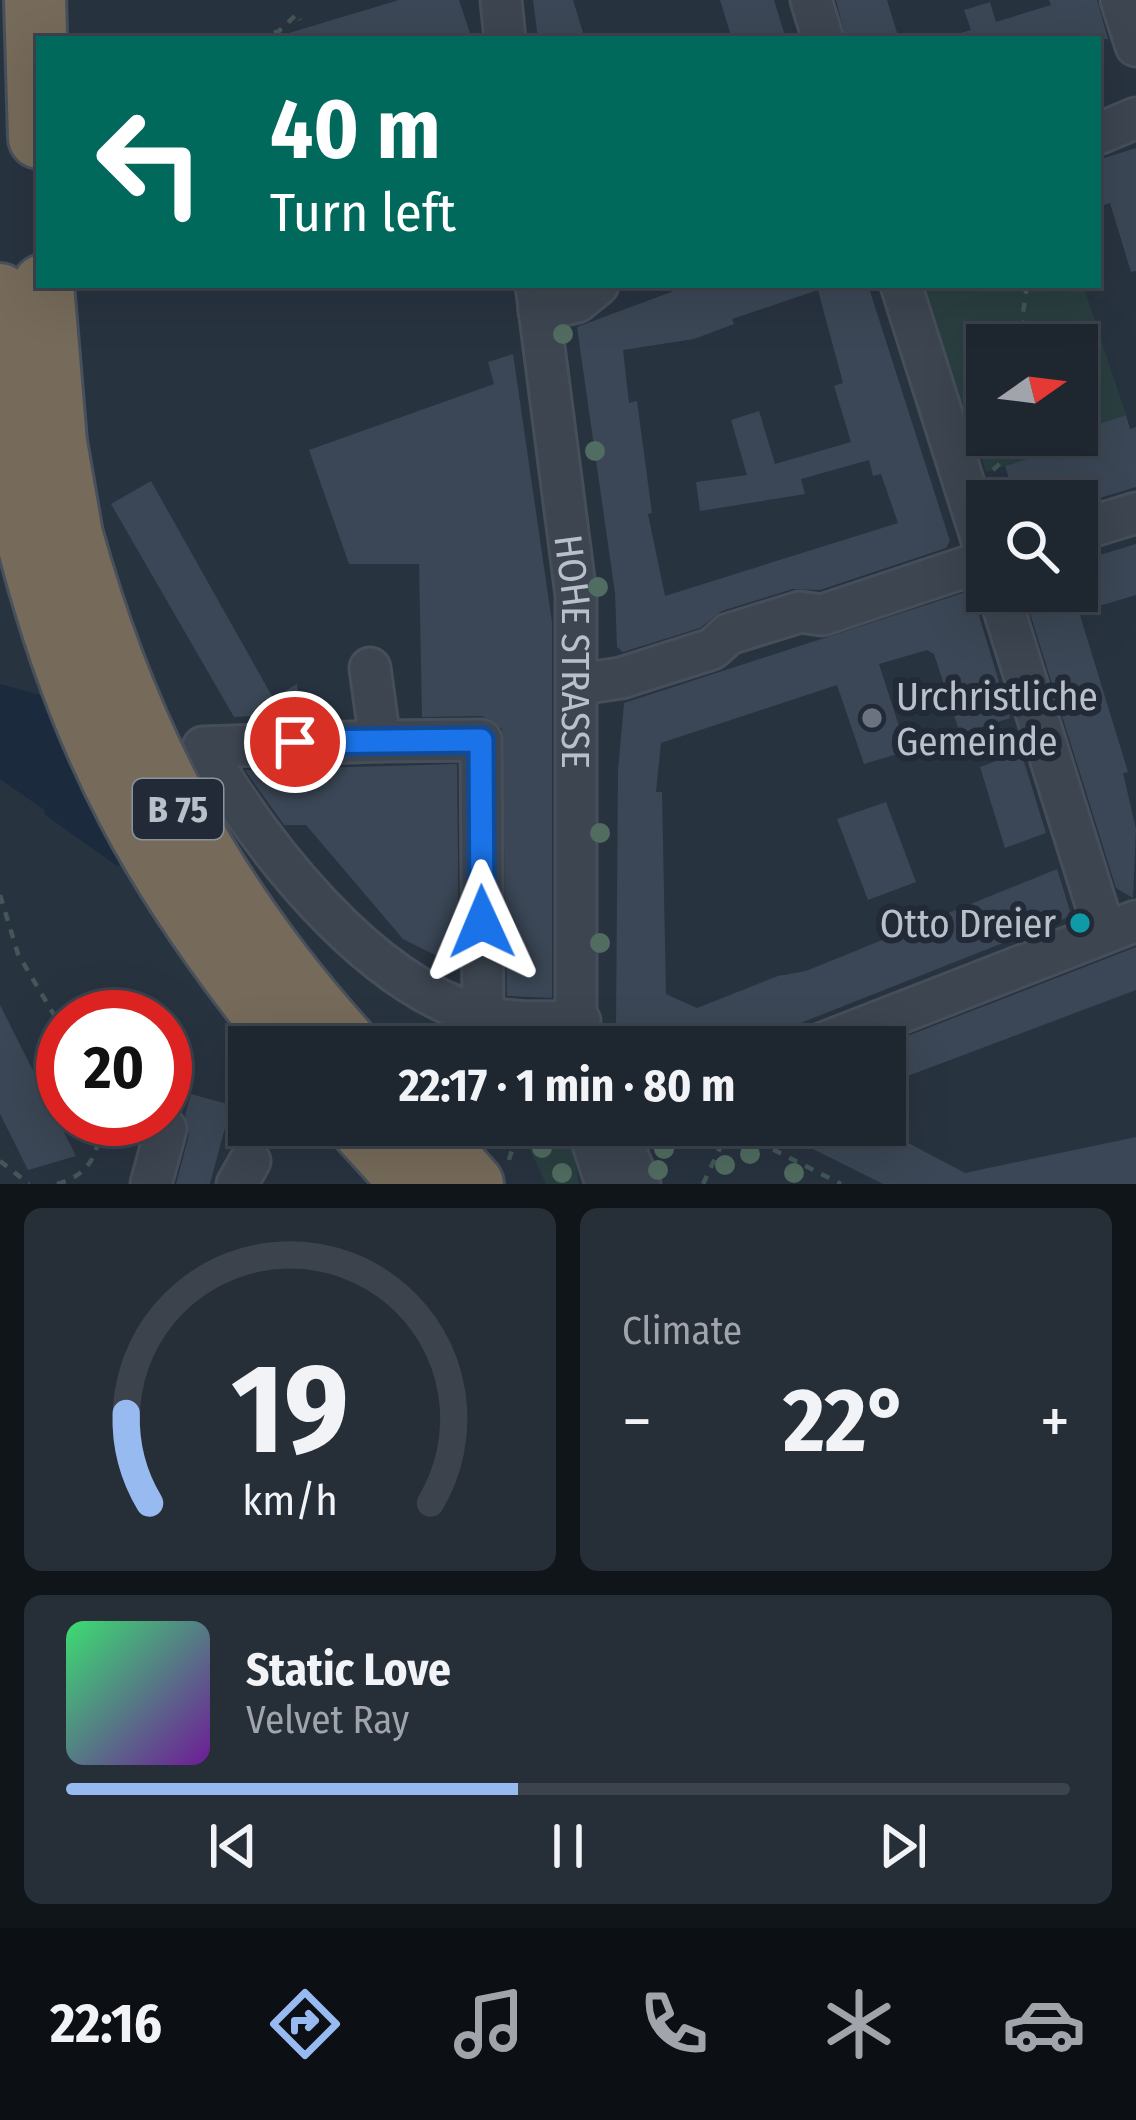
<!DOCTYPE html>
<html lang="en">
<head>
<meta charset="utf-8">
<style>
	:root { --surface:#1e2630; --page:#262e38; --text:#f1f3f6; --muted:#a1a5ab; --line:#3c434c; --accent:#97baf1 }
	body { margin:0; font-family:"Fira Sans Condensed",sans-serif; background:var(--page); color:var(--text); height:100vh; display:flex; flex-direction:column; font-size:45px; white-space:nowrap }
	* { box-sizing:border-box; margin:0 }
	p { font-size:39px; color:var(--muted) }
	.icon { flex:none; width:66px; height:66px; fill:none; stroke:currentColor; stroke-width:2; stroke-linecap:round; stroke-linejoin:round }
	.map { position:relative; height:1184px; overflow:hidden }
	.side { display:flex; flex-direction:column; gap:24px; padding:24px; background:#10151a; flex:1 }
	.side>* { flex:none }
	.banner { position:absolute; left:36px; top:36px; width:1065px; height:252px; border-radius:0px; box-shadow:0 12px 48px #0002,0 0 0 3px var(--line); background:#00695c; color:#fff; overflow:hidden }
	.needle { width:78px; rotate:76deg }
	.controls { position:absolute; left:966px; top:324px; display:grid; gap:24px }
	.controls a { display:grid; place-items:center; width:132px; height:132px; border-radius:0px; background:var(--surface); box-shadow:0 12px 48px #0002,0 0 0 3px var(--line); font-size:60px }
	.speed { position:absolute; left:36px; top:990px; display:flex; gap:24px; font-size:60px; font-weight:700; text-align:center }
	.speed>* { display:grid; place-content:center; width:156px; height:156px; border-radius:50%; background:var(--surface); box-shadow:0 12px 48px #0002,0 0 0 3px var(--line); line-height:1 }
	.speed .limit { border:18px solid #d22; background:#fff; color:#111 }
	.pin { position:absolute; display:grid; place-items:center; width:102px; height:102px; color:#fff; margin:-51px; border:6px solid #fff; border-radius:50%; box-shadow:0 3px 12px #0007 }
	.me { position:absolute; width:132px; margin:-66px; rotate:359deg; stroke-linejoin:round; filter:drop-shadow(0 0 9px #0008) }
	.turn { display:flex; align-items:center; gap:42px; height:252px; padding:0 36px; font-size:54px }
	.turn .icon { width:156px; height:156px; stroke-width:2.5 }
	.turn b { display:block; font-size:84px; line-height:102px }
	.big { font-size:90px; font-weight:700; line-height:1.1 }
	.side .card { flex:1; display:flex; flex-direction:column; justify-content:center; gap:18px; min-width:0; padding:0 42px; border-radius:18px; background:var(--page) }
	.side .dial { align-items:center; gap:0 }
	.dial svg { height:312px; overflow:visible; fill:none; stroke:var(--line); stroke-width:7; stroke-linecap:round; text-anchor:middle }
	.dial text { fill:var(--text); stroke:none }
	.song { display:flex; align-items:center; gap:36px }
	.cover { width:144px; height:144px; border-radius:18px; background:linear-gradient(135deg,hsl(140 70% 55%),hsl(280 70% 35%)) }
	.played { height:12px; border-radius:6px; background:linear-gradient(90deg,var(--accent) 45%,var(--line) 45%) }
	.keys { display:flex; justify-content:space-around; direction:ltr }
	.heat { display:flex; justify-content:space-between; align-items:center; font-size:66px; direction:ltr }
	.side .tiles { flex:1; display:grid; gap:24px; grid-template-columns:1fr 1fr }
	.card:last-child { grid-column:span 2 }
	.trip { position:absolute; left:228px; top:1026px; width:678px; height:120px; border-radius:0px; background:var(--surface); box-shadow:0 12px 48px #0002,0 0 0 3px var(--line); font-weight:700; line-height:120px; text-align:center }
	.tabs { display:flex; height:192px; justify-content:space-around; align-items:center; background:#0c0f13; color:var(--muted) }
	.tabs .icon { width:84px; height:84px }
	.tabs .active { color:var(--accent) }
	.tabs b { font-size:54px; color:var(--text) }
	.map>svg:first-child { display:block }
	.green { fill:#2a3f41 }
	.water { fill:#1c2a3e }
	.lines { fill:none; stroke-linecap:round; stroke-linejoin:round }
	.stream { stroke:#1c2a3e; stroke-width:9 }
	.building { fill:#3b4756; fill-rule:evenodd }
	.minor-casing { stroke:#464e5a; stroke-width:45 }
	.highway-casing { stroke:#47505b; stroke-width:66 }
	.path { stroke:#435759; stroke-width:4.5; stroke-dasharray:9 9; stroke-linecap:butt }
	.minor { stroke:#3c4550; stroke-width:39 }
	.highway { stroke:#766b5a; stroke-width:60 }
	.highway-bridge-casing { stroke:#47505b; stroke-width:66; stroke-linecap:butt }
	.highway-bridge { stroke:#766b5a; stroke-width:60 }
	.tree { fill:#516c60 }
	.route-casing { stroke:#114b97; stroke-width:30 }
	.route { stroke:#1a73e8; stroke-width:21 }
	.worship-dot { fill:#6b7280; stroke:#212a36; stroke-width:4.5 }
	.culture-dot { fill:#0f9aa8; stroke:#212a36; stroke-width:4.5 }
	.labels { text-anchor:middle; stroke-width:12; stroke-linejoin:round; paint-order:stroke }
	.shield { fill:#212a36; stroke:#8b939e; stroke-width:3 }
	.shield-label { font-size:36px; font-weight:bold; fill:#b9c0ca }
	.street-label { font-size:39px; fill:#b9c0ca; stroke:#212a36 }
	.poi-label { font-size:39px; fill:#b9c0ca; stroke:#212a36; text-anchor:start }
</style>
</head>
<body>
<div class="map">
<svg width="1136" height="1184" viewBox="0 0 1136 1184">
	<rect width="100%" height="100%" fill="#283340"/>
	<path class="green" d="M922 285H1083L1126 415 1077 431V345H987V435H1070L1048 444 1050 452 986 472Z
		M527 1125H570L579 1184H546L524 1137Z"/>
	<path class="water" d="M0 684 51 698 130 870 0 779Z"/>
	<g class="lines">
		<path class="stream" d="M49 812 118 861"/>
	</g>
	<path class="building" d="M399 0H459L472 39H290L289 33Z
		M533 0H573L585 39H538Z
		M720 0H774L786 39H732Z
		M836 0H887L899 39H846Z
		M1049 0H1097L1108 39H958L957 34 971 30 964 10 990 2 996 22 1051 5Z
		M1136 148V271L1131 272 1110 203 1098 207V160Z
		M690 285H868L950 541 946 548 820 590 793 589 722 611 700 628 623 652 617 647 615 593 577 327ZM818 290 843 383 834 386 851 442 775 464 759 411 731 420 747 475 696 482 700 511 805 494 801 479 869 460 873 476 881 474 898 523 665 596 648 514 652 513 637 401 629 403 623 350 694 339 734 324 732 319Z
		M513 354 552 622V998L507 996 502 729 482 716 422 717 419 564H349L309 450 494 384 488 362Z
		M1126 415 1130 429 1136 427V487L1077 505V501H1016L1005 466 1050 452 1047 444 1077 431Z
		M151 481 273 698 297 684 300 713 234 717 111 504Z
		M1136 544V595L1079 612 1128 772 1123 773 1136 829 1133 898 1116 888 1023 591H1077V562Z
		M963 593 974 599 1010 718 960 734 934 654 927 650 879 664 907 751 864 764 837 685 661 743 656 792H662L666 994 697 1008 778 976 806 971 1057 869 1070 911 1066 918 740 1047H662L616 1024 618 771 624 703Z
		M1021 752 1046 833 1005 848 980 767Z
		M457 764 459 967 403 939 306 825H284L245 770Z
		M886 802 916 882 868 900 837 819Z
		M1136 947V990L905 1077 892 1042Z
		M0 1005 76 1156 28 1170 0 1114Z
		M191 1094 231 1105 210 1184H176L189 1135 185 1115Z
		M765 1125H901L895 1136 965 1173 1136 1137V1184H883Z"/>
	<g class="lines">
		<g class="minor-casing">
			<g id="minor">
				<path d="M501 0 505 39"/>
				<path d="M811 0 823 39"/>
				<path d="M1121 0 1136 46"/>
				<path d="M1098 134 1136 118"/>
				<path id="s1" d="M536 285 576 595V1047"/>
				<path d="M901 285 987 556"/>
				<path d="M539 311 577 302 598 285"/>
				<path d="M1077 531 1136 513"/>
				<path d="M998 591 1105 933"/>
				<path d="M370 668 380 741 203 747C261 846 364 980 478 1015 510 1024 548 1022 580 1021"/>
				<path d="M580 684 621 678 712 649 729 634 800 612 822 615 987 560"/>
				<path d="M380 741 481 740 483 1016"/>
				<path d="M813 1047 1136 921"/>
				<path d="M587 1125 606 1184"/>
				<path d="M614 1125 640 1184"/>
				<path d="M151 1184 166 1129"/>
				<path d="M237 1184 250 1161"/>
			</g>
		</g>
		<g class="highway-casing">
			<path id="highway" d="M35 0 39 138
				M43 285 56 442 72 535
				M0 294 4 372 28 544
				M358 1125 412 1184
				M420 1125 473 1184"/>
		</g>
		<path class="path" d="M257 39 279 31 297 14 300 20
			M1027 285 1022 320 1028 345
			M993 470 1008 456 1003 435
			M0 895 18 954 63 1030
			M390 1033 430 1047
			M608 1033 643 1047
			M725 1125 841 1184
			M509 1160 519 1125
			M0 1161 29 1184
			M57 1184C90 1175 101 1152 99 1119
			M703 1184 729 1129"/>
		<use href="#minor" class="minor"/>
		<use href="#highway" class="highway"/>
		<g class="highway-bridge-casing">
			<path id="highway-bridge" d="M72 535C127 733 211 894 350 1047
				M28 544C80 748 156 885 289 1047"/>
		</g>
		<use href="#highway-bridge" class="highway-bridge"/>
	</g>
	<g class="tree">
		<circle cx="563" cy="334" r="10"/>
		<circle cx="595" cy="451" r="10"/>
		<circle cx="598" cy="587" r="10"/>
		<circle cx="600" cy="833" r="10"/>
		<circle cx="600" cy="943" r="10"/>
		<circle cx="542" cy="1148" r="10"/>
		<circle cx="664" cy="1149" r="10"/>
		<circle cx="750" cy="1154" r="10"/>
		<circle cx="725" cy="1165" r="10"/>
		<circle cx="658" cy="1170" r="10"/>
		<circle cx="562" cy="1173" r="10"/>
		<circle cx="794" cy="1173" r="10"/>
	</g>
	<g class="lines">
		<g class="route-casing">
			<path id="route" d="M295 742 481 740 482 922"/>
		</g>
		<use href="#route" class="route"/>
	</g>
	<circle class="worship-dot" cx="872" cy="718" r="12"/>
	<circle class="culture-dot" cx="1080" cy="923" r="12"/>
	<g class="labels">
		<rect class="shield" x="133" y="779" width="90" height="60" rx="9"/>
		<g class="shield-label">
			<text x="178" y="822">B 75</text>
		</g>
		<g class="street-label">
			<text dy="14" stroke="none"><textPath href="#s1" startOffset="369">HOHE STRASSE</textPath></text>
		</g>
		<g class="poi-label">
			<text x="896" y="710">Urchristliche<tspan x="896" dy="45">Gemeinde</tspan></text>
			<text x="1056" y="937" text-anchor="end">Otto Dreier</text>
		</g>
	</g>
</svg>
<div class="controls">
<a><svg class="needle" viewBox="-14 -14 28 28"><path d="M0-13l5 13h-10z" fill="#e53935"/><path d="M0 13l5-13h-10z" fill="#a1a5ab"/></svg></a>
<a><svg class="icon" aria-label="search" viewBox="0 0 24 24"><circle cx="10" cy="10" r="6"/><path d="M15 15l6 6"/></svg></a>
</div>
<div class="speed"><div class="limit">20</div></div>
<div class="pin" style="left:295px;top:742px;background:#d93025"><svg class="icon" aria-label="arrive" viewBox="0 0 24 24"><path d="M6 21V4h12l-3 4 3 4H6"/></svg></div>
<svg class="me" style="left:482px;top:922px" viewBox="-20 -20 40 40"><path d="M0-17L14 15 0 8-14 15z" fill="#1a73e8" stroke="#fff" stroke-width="4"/></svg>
<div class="trip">22:17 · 1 min · 80 m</div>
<div class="banner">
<div class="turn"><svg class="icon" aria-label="left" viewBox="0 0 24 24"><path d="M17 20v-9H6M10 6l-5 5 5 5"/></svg><div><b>40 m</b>Turn left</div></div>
</div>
</div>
<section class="side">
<div class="tiles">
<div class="card dial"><svg viewBox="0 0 100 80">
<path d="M14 69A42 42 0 1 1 86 69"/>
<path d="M14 69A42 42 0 0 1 8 46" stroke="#97baf1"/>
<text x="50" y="56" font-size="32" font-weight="700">19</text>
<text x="50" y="72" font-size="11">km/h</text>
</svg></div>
<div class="card"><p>Climate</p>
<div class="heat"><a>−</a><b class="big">22°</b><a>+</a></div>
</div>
<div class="card">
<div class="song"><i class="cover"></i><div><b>Static Love</b><p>Velvet Ray</p></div></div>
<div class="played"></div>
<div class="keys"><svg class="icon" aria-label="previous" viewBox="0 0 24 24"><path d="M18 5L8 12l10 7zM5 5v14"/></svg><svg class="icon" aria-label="pause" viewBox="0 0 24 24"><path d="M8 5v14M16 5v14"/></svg><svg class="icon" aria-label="next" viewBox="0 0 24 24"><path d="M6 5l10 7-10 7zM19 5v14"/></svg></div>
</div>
</div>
</section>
<nav class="tabs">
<b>22:16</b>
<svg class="icon active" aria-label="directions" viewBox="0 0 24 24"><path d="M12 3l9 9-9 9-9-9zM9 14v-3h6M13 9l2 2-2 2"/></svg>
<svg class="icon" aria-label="music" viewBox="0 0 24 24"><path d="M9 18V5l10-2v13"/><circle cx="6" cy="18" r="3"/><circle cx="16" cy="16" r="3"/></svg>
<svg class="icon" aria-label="phone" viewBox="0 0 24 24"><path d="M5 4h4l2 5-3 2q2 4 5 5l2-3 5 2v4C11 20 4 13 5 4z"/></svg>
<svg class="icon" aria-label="climate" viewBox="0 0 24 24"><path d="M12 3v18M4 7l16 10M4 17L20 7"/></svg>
<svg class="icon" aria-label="car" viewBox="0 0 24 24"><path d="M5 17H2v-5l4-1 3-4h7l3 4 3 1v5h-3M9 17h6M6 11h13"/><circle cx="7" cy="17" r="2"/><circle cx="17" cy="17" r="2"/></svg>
</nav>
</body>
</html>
